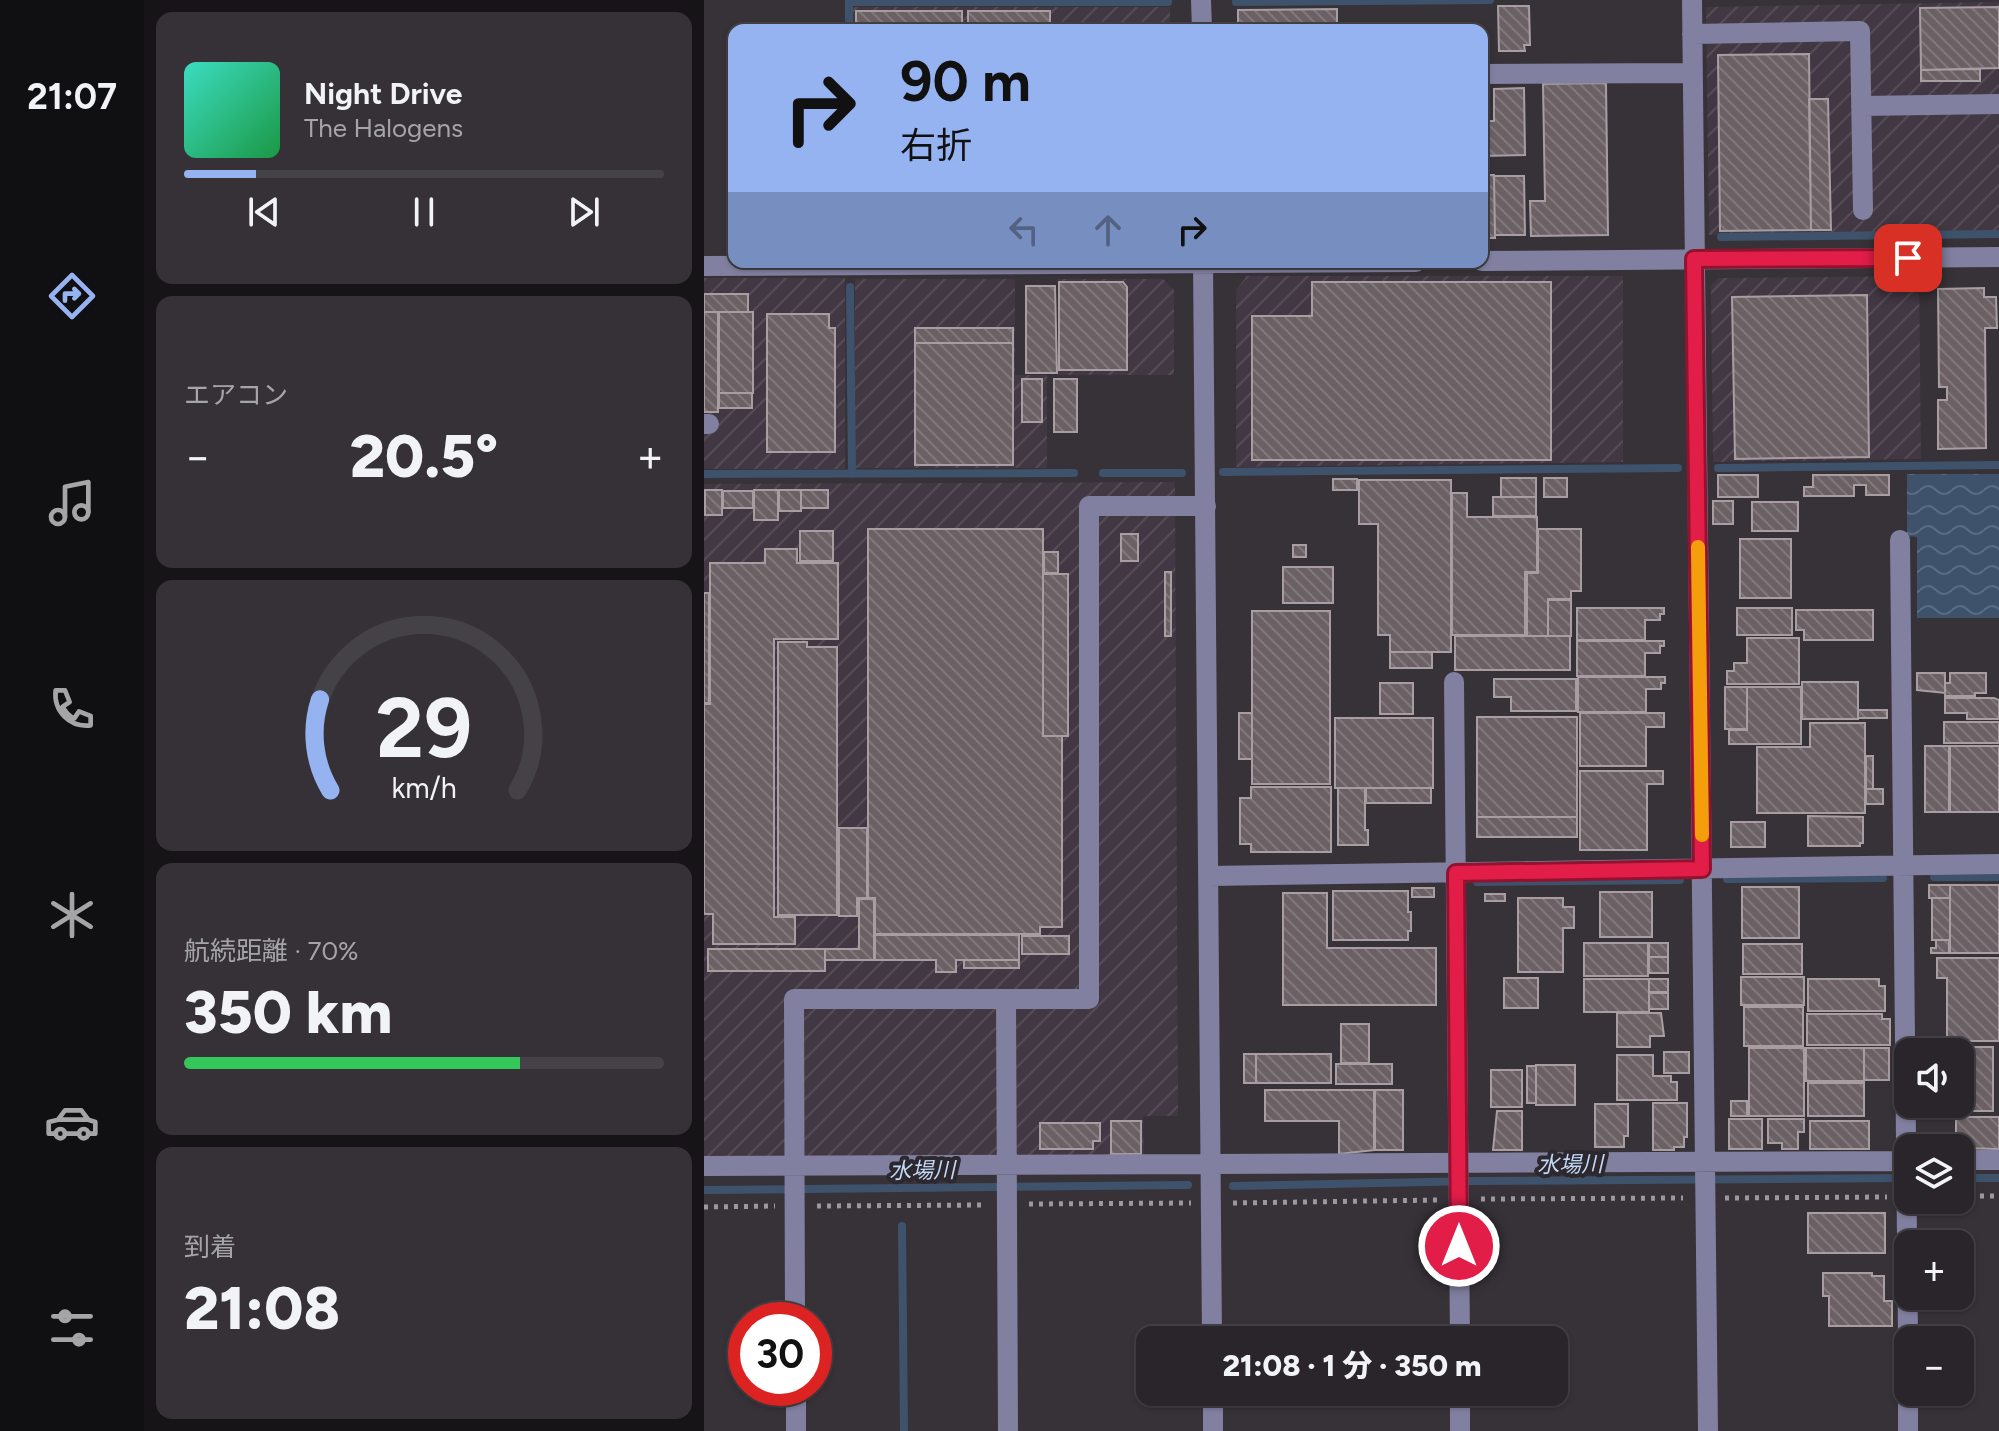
<!DOCTYPE html>
<html lang="ja">
<head>
<meta charset="utf-8">
<style>
	:root { --surface:#29252a; --page:#353136; --text:#f1f3f6; --muted:#a5a5a8; --line:#454247; --accent:#95b2f1 }
	body { margin:0; font-family:Figtree,"Noto Sans JP",sans-serif; background:var(--page); color:var(--text); height:100vh; display:flex; flex-direction:column; font-size:30px; white-space:nowrap }
	* { box-sizing:border-box; margin:0 }
	p { font-size:26px; color:var(--muted) }
	.icon { flex:none; width:44px; height:44px; fill:none; stroke:currentColor; stroke-width:2; stroke-linecap:round; stroke-linejoin:round }
	.map { position:relative; flex:1; overflow:hidden }
	.details { display:flex; flex-direction:column; gap:12px; padding:12px; background:#171417; width:560px }
	.details>* { flex:none }
	.top-card { position:absolute; left:24px; top:24px; width:760px; height:244px; border-radius:16px; box-shadow:0 2px 6px #0004,0 0 0 2px var(--line); background:#95b2f1; color:#111; overflow:hidden }
	.controls { position:absolute; left:1190px; top:1038px; display:grid; gap:16px }
	.controls a { display:grid; place-items:center; width:80px; height:80px; border-radius:16px; background:var(--surface); box-shadow:0 2px 6px #0004,0 0 0 2px var(--line); font-size:40px }
	.speed { position:absolute; left:24px; top:1302px; display:flex; gap:16px; font-size:40px; font-weight:700; text-align:center }
	.speed>* { display:grid; place-content:center; width:104px; height:104px; border-radius:50%; background:var(--surface); box-shadow:0 2px 6px #0004,0 0 0 2px var(--line); line-height:1 }
	.speed .limit { border:12px solid #d22; background:#fff; color:#111 }
	.pin { position:absolute; display:grid; place-items:center; width:68px; height:68px; color:#fff; margin:-34px; border-radius:16px; box-shadow:0 4px 12px #0006 }
	.me { position:absolute; width:88px; margin:-44px; rotate:0deg; stroke-linejoin:round; filter:drop-shadow(0 0 6px #0008) }
	.turn { display:flex; align-items:center; gap:28px; height:168px; padding:0 40px; font-size:36px }
	.turn .icon { width:104px; height:104px; stroke-width:2.5 }
	.turn b { display:block; font-size:56px; line-height:68px }
	.lanes { display:flex; align-items:center; height:76px; padding:0 40px; background:#0003; justify-content:center; gap:40px; direction:ltr }
	.lanes .off { opacity:.35 }
	.big { font-size:60px; font-weight:800; line-height:1.1 }
	.details .tile { flex:1; display:flex; flex-direction:column; justify-content:center; gap:12px; min-width:0; padding:0 28px; border-radius:16px; background:var(--page) }
	.details .dial { align-items:center; gap:0 }
	.dial svg { height:208px; overflow:visible; fill:none; stroke:var(--line); stroke-width:7; stroke-linecap:round; text-anchor:middle }
	.dial text { fill:var(--text); stroke:none }
	.song { display:flex; align-items:center; gap:24px }
	.cover { width:96px; height:96px; border-radius:12px; background:linear-gradient(135deg,hsl(170 70% 55%),hsl(140 70% 35%)) }
	.played { height:8px; border-radius:4px; background:linear-gradient(90deg,var(--accent) 15%,var(--line) 15%) }
	.keys { display:flex; justify-content:space-around; direction:ltr }
	.heat { display:flex; justify-content:space-between; align-items:center; font-size:44px; direction:ltr }
	.charge { height:12px; border-radius:6px; background:linear-gradient(90deg,#34c759 70%,var(--line) 0) }
	.trip { position:absolute; left:432px; top:1326px; width:432px; height:80px; border-radius:16px; background:var(--surface); box-shadow:0 2px 6px #0004,0 0 0 2px var(--line); font-weight:800; line-height:80px; text-align:center }
	main { display:flex; flex:1; min-height:0 }
	.dock { display:flex; flex-direction:column; width:144px; justify-content:space-around; align-items:center; background:#100f11; color:var(--muted) }
	.dock .icon { width:56px; height:56px }
	.dock .active { color:var(--accent) }
	.dock b { font-size:36px; color:var(--text) }
	.map>svg:first-child { display:block }
	.industrial { fill:url(#industrial-furrows) }
	.water { fill:url(#water-waves) }
	.lines { fill:none; stroke-linecap:round; stroke-linejoin:round }
	.stream { stroke:#3e526c; stroke-width:8 }
	.building { fill:url(#building-back-hatch); stroke:#a89ea2; stroke-width:2 }
	.path { stroke:#9d989e; stroke-width:5; stroke-dasharray:4 6; stroke-linecap:butt }
	.minor { stroke:#8180a1; stroke-width:20 }
	.route-casing { stroke:#92132f; stroke-width:20 }
	.route { stroke:#e11d48; stroke-width:14 }
	.slow { stroke:#f59e0b; stroke-width:14 }
	.labels { text-anchor:middle; stroke-width:8; stroke-linejoin:round; paint-order:stroke }
	.water-label { font-size:22px; font-style:italic; fill:#c1d8f6; stroke:#2d272e }
</style>
</head>
<body>
<main>
<nav class="dock">
<b>21:07</b>
<svg class="icon active" aria-label="directions" viewBox="0 0 24 24"><path d="M12 3l9 9-9 9-9-9zM9 14v-3h6M13 9l2 2-2 2"/></svg>
<svg class="icon" aria-label="music" viewBox="0 0 24 24"><path d="M9 18V5l10-2v13"/><circle cx="6" cy="18" r="3"/><circle cx="16" cy="16" r="3"/></svg>
<svg class="icon" aria-label="phone" viewBox="0 0 24 24"><path d="M5 4h4l2 5-3 2q2 4 5 5l2-3 5 2v4C11 20 4 13 5 4z"/></svg>
<svg class="icon" aria-label="climate" viewBox="0 0 24 24"><path d="M12 3v18M4 7l16 10M4 17L20 7"/></svg>
<svg class="icon" aria-label="car" viewBox="0 0 24 24"><path d="M5 17H2v-5l4-1 3-4h7l3 4 3 1v5h-3M9 17h6M6 11h13"/><circle cx="7" cy="17" r="2"/><circle cx="17" cy="17" r="2"/></svg>
<svg class="icon" aria-label="filters" viewBox="0 0 24 24"><path d="M4 7h16M4 17h16"/><circle cx="9" cy="7" r="2"/><circle cx="15" cy="17" r="2"/></svg>
</nav>
<section class="details">
<div class="tile">
<div class="song"><i class="cover"></i><div><b>Night Drive</b><p>The Halogens</p></div></div>
<div class="played"></div>
<div class="keys"><svg class="icon" aria-label="previous" viewBox="0 0 24 24"><path d="M18 5L8 12l10 7zM5 5v14"/></svg><svg class="icon" aria-label="pause" viewBox="0 0 24 24"><path d="M8 5v14M16 5v14"/></svg><svg class="icon" aria-label="next" viewBox="0 0 24 24"><path d="M6 5l10 7-10 7zM19 5v14"/></svg></div>
</div>
<div class="tile"><p>エアコン</p>
<div class="heat"><a>−</a><b class="big">20.5°</b><a>+</a></div>
</div>
<div class="tile dial"><svg viewBox="0 0 100 80">
<path d="M14 69A42 42 0 1 1 86 69"/>
<path d="M14 69A42 42 0 0 1 10 34" stroke="#95b2f1"/>
<text x="50" y="56" font-size="32" font-weight="700">29</text>
<text x="50" y="72" font-size="11">km/h</text>
</svg></div>
<div class="tile"><p>航続距離 · 70%</p><b class="big">350 km</b><div class="charge"></div></div>
<div class="tile"><p>到着</p><b class="big">21:08</b></div>
</section>
<div class="map">
<svg width="1295" height="1431" viewBox="0 0 1295 1431">
	<defs>
		<pattern id="industrial-furrows" width="10" height="10" patternUnits="userSpaceOnUse" patternTransform="scale(2)"><rect width="10" height="10" fill="#423844"/><path d="M-1 1l2-2M0 10L10 0M9 11l2-2" fill="none" stroke="#554c56"/></pattern>
		<pattern id="water-waves" width="16" height="10" patternUnits="userSpaceOnUse" patternTransform="scale(2)"><rect width="16" height="10" fill="#3e526c"/><path d="M0 5q4-4 8 0t8 0" fill="none" stroke="#5b6b82"/></pattern>
		<pattern id="building-back-hatch" width="6" height="6" patternUnits="userSpaceOnUse" patternTransform="scale(2)"><rect width="6" height="6" fill="#6b6165"/><path d="M-1 5l2 2M0 0l6 6M5-1l2 2" fill="none" stroke="#81787c"/></pattern>
	</defs>
	<rect width="100%" height="100%" fill="#373138"/>
	<path class="industrial" d="M1295 2V231L1005 235 1002 7Z
		M148 7H466V30H148Z
		M543 276H919V462L532 467V290Z
		M1215 276 1217 459 1009 462 1007 286 1014 278Z
		M0 278H141V469H0Z
		M151 279H311V375H343V468H151Z
		M354 279H459L470 290V375H354Z
		M471 482 474 1116H439L440 1156 0 1158V484Z"/>
	<path class="water" d="M1203 474H1295V618H1213V537L1203 536Z"/>
	<g class="lines">
		<path class="stream" d="M145 0V30
			M145 2H464
			M532 2 786 0
			M1017 237 1295 234
			M146 287 148 474
			M1014 468 1295 465
			M519 472 974 468
			M399 473H478
			M0 474 370 473
			M1230 877H1295
			M1023 879 1179 878
			M773 882 976 880
			M1256 1178H1295
			M529 1186 771 1181 1203 1178
			M0 1190 484 1185
			M198 1226 200 1431"/>
	</g>
	<path class="building" d="M794 6H825L826 45H820L821 51H795Z
		M1295 7V68L1217 70 1216 8Z
		M633 9V30H534V10Z
		M152 11H258V30H152Z
		M264 11H346V30H264Z
		M1105 54 1107 230 1016 231 1014 55Z
		M1276 69V81H1217V70Z
		M902 83 904 235 827 236 826 201H841L839 84Z
		M820 88 821 155 778 156V121H790V89Z
		M1105 99H1124L1127 230H1107Z
		M778 175H790L791 238H778Z
		M790 176H820L821 235H791Z
		M355 282H419L423 287V370H355Z
		M608 282H847V460H548V316H608Z
		M322 286H351L353 373H322Z
		M1280 288V297H1292L1293 328H1281L1282 448 1234 449V400H1243V387H1235L1234 289Z
		M0 294H44V312H0Z
		M1163 295 1165 457 1031 459 1028 297Z
		M0 312H14V412H0Z
		M15 312H49V393H15Z
		M63 314H125V328H131V452H63Z
		M211 328H309V343H211Z
		M211 343H309V465H211Z
		M318 379H338V422H318Z
		M350 379H373V432H350Z
		M15 393H48V408H15Z
		M1014 475H1054V497H1014Z
		M1109 475H1185V495H1162V485H1150V496H1100V487H1109Z
		M797 478H832V497H797Z
		M840 478H863V497H840Z
		M629 479H653V490H629Z
		M655 480H747V652H686V635H674V524H655Z
		M1 490H18V515H1Z
		M50 490H74V520H50Z
		M75 490H97V511H75Z
		M97 490H124V508H97Z
		M19 491H49V508H19Z
		M748 493H763V517H833V572H821V635H748Z
		M789 497H832V516H789Z
		M1009 501H1029V524H1009Z
		M1048 502H1094V531H1048Z
		M164 529H339V736H358V927H336V934H171V898H164Z
		M834 529H877V591H867V599H844V636H823V573H834Z
		M96 531H129V561H96Z
		M417 534H434V561H417Z
		M1036 539H1087V598H1036Z
		M589 545H602V557H589Z
		M61 549H93V563H134V639H70V917H91V944H9V914H0V704H6V563H61Z
		M340 552H354V573H340Z
		M579 567H629V603H579Z
		M461 572H467V636H461Z
		M339 574H364V736H339Z
		M0 593H5V703H0Z
		M844 600H867V636H844Z
		M873 608H960V614H956V620H941V640H873Z
		M1033 608H1088V635H1033Z
		M1092 610H1169V640H1100V630H1092Z
		M548 611H626V784H548Z
		M751 636H866V670H751Z
		M1043 638H1095V684H1023V671H1030V663H1043Z
		M873 641H960V646H956V653H941V676H873Z
		M74 642H103V647H133V915H74Z
		M686 652H728V668H686Z
		M1213 673H1241V693L1213 690Z
		M1246 673H1282V693H1271V696H1241V683H1246Z
		M874 677H961V683H957V689H942V712H874Z
		M790 679H872V711H807V697H790Z
		M1098 682H1154V719H1098Z
		M676 683H709V714H676Z
		M1021 687H1043V729H1021Z
		M1043 687H1097V744H1025V730H1043Z
		M1241 698H1290L1295 700V719H1263V713H1241Z
		M1154 710H1183V718H1154Z
		M535 713H548V759H535Z
		M876 713H960V727H942V766H876Z
		M773 717H873V817H773Z
		M631 718H729V788H631Z
		M1240 722H1295V743H1240Z
		M1106 723H1161V813H1053V747H1106Z
		M1221 746H1245V812H1221Z
		M1246 746H1295V812H1246Z
		M1162 756H1169V789H1162Z
		M876 771H959V784H943V850H876Z
		M547 787H627V852H547V844H536V798H547Z
		M634 788H661V830H664V845H634Z
		M662 788H727V803H662Z
		M1162 789H1179V804H1162Z
		M1104 816 1159 817V843H1156V846H1104Z
		M773 817H873V837H773Z
		M1027 822H1061V847H1027Z
		M135 828H163V898H153V916H135Z
		M1225 885H1246V898H1225Z
		M1246 885H1295V953H1246Z
		M1038 887H1095V938H1038Z
		M708 888H730V897H708Z
		M629 891H704V912H707V931H704V940H629Z
		M896 892H948V937H896Z
		M579 893H623V948H732V1005H579Z
		M781 894H801V901H781Z
		M814 898H859V907H870V928H859V972H814Z
		M1228 898H1246V940H1228Z
		M155 899H170V960H121V949H155Z
		M171 935H315V960H252V972H232V960H171Z
		M318 936H365V954H318Z
		M1232 940H1245V953H1227V948H1232Z
		M880 943H944V976H880Z
		M945 943H964V957H945Z
		M1039 944H1098V974H1039Z
		M4 949H121V971H4Z
		M945 957H964V973H945Z
		M1233 958H1295V1041H1243V978H1233Z
		M260 960H315V968H260Z
		M1037 977H1100V1005H1037Z
		M800 978H834V1008H800Z
		M880 979H945V1012H880Z
		M945 979H964V992H945Z
		M1104 979H1175V986H1181V1011H1104Z
		M945 993H964V1009H945Z
		M1040 1007H1099V1046H1040Z
		M913 1013H957L960 1036H946V1047H913Z
		M1103 1014H1178V1019H1186V1045H1103Z
		M637 1024H665V1063H637Z
		M1266 1047H1289V1111H1248V1104H1256V1058H1266Z
		M1045 1048H1100V1116H1045Z
		M1102 1048H1160V1081H1102Z
		M1160 1048H1185V1080H1160Z
		M960 1052H985V1073H960Z
		M540 1054H552V1083H540Z
		M552 1054H627V1083H552Z
		M913 1055H949V1076H967V1082H973V1100H913Z
		M632 1064H688V1084H632Z
		M832 1065H871V1105H832Z
		M823 1066H832V1103H823Z
		M787 1070H818V1107H787Z
		M1104 1083H1160V1116H1104Z
		M561 1090H670V1150L635 1154V1121H561Z
		M671 1090H699V1150H671Z
		M1027 1101H1043V1116H1027Z
		M949 1103H983V1137H980V1147H970V1150H949Z
		M891 1104H924V1136H920V1147H891Z
		M793 1111H818V1150H789Z
		M1252 1117H1295V1149L1252 1148Z
		M1025 1119H1058V1149H1025Z
		M1064 1119H1100V1132H1094V1149H1078V1143H1064Z
		M407 1121H437V1154H407Z
		M1106 1121H1165V1149H1106Z
		M336 1123H396V1141H389V1149H336Z
		M1104 1213H1181V1253H1104Z
		M1119 1273H1168V1276H1180V1301H1188V1326H1125V1296H1119Z"/>
	<g class="lines">
		<path class="path" d="M1256 1196H1295
			M1021 1198 1183 1197
			M777 1199 979 1198
			M529 1203 735 1200
			M325 1204 487 1203
			M113 1206 283 1205
			M0 1207 71 1206"/>
		<path class="minor" d="M497 0 498 30
			M988 0 1004 1431
			M988 34 1156 31 1159 210
			M778 74 988 73
			M1157 106 1295 104
			M778 261 1295 257
			M499 262 508 1340
			M0 266 712 262
			M0 424H5
			M1196 540 1204 1340
			M750 682 756 1340
			M505 876 1295 864
			M302 999 304 1431
			M1256 1160H1295
			M0 1166 1204 1161
			M91 1320 90 999H385V506H502
			M92 1388V1431
			M509 1392V1431
			M756 1392V1431
			M1204 1392V1431"/>
	</g>
	<g class="lines">
		<g class="route-casing">
			<path id="route" d="M755 1246 752 873 998 869 990 259 1204 258"/>
		</g>
		<use href="#route" class="route"/>
		<path class="slow" d="M994 547 998 835"/>
	</g>
	<g class="labels">
		<g class="water-label">
			<text transform="translate(866 1164) rotate(-1)" y="8">水場川</text>
			<text transform="translate(218 1170) rotate(-1)" y="8">水場川</text>
		</g>
	</g>
</svg>
<div class="controls">
<a><svg class="icon" aria-label="sound" viewBox="0 0 24 24"><path d="M4 9h4l5-4v14l-5-4H4zM17 9q2 3 0 6"/></svg></a>
<a><svg class="icon" aria-label="layers" viewBox="0 0 24 24"><path d="M12 4l9 5-9 5-9-5zM3 14l9 5 9-5"/></svg></a>
<a>+</a>
<a>−</a>
</div>
<div class="speed"><div class="limit">30</div></div>
<div class="pin" style="left:1204px;top:258px;background:#d93025"><svg class="icon" aria-label="arrive" viewBox="0 0 24 24"><path d="M6 21V4h12l-3 4 3 4H6"/></svg></div>
<svg class="me" style="left:755px;top:1246px" viewBox="-20 -20 40 40"><circle r="17" fill="#e11d48" stroke="#fff" stroke-width="3"/><path d="M0-11L8 9 0 5-8 9z" fill="#fff"/></svg>
<div class="trip">21:08 · 1 分 · 350 m</div>
<div class="top-card">
<div class="turn"><svg class="icon" aria-label="right" viewBox="0 0 24 24"><path d="M7 20v-9h11M14 6l5 5-5 5"/></svg><div><b>90 m</b>右折</div></div>
<div class="lanes"><svg class="icon off" aria-label="left" viewBox="0 0 24 24"><path d="M17 20v-9H6M10 6l-5 5 5 5"/></svg><svg class="icon off" aria-label="ahead" viewBox="0 0 24 24"><path d="M12 20V5M6 11l6-6 6 6"/></svg><svg class="icon" aria-label="right" viewBox="0 0 24 24"><path d="M7 20v-9h11M14 6l5 5-5 5"/></svg></div>
</div>
</div>
</main>
</body>
</html>
